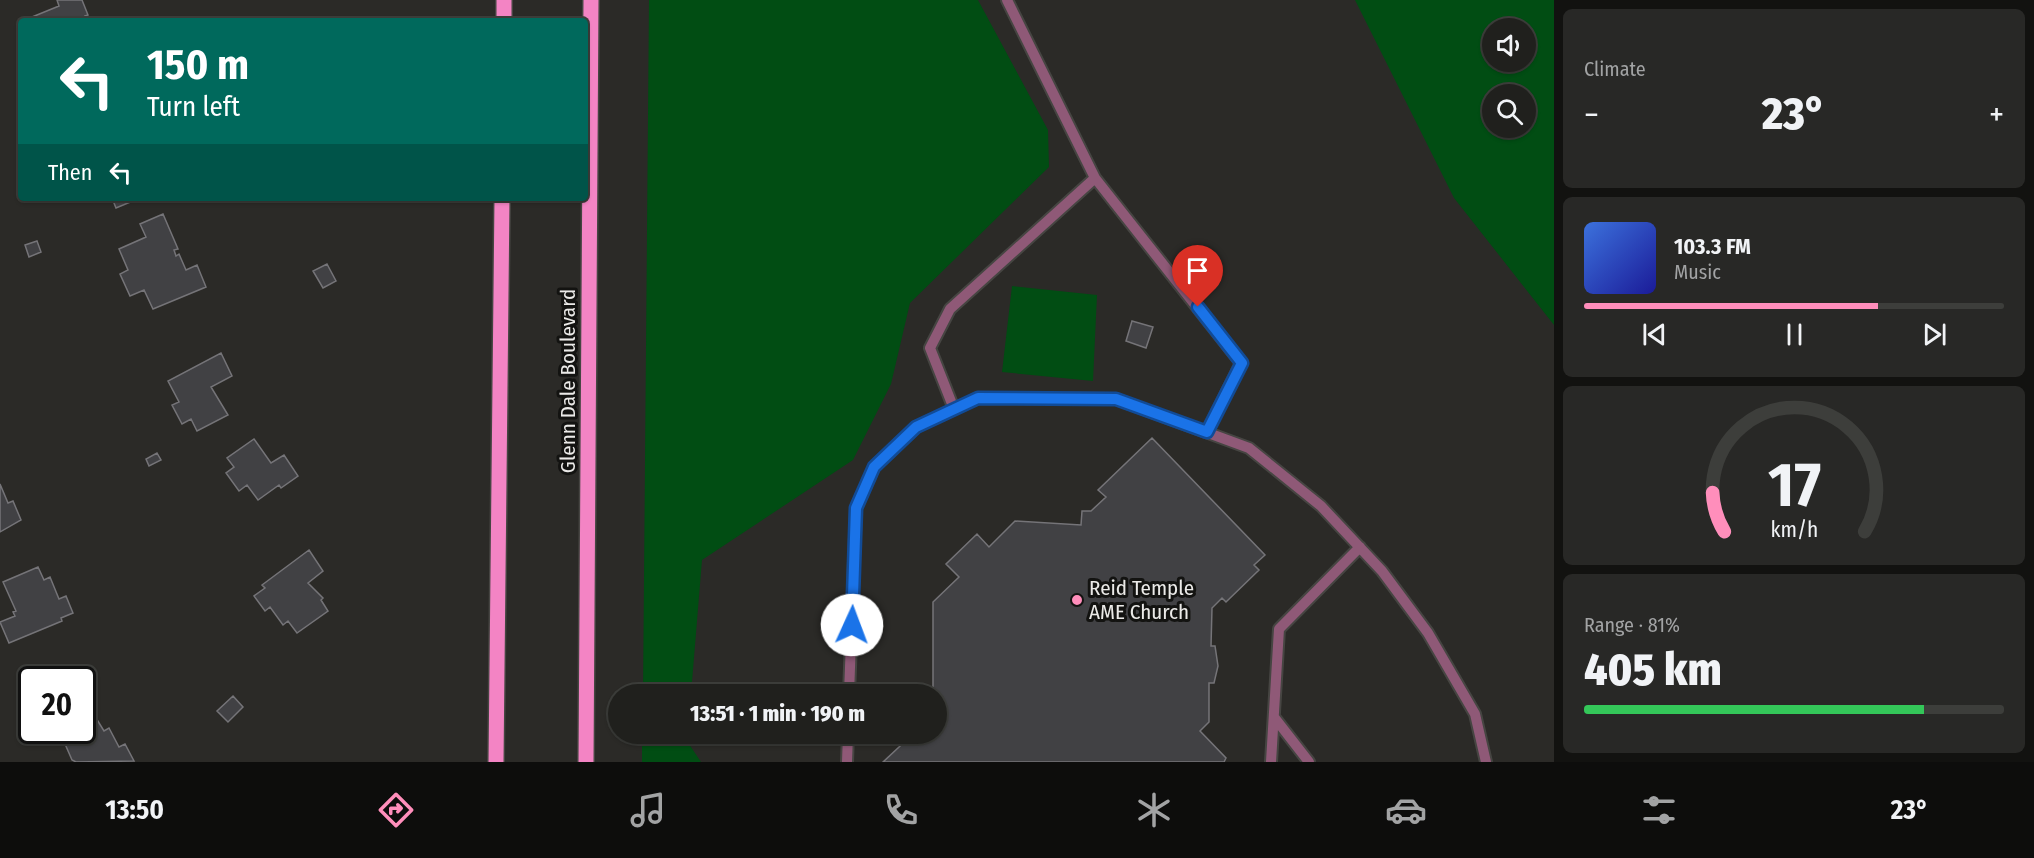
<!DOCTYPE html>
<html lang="en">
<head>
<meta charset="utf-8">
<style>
	:root { --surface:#20201d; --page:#282826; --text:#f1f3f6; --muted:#a2a3a4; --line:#3d3e3b; --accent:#ff8ebb }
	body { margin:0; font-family:"Fira Sans Condensed",sans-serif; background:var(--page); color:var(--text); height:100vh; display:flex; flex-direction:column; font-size:22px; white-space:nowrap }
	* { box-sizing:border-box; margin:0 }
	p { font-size:20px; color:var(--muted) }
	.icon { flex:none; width:33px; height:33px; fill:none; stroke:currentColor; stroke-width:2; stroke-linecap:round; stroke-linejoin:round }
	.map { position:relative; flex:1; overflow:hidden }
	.panel { display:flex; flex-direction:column; gap:9px; padding:9px; background:#121210; width:480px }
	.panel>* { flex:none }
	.top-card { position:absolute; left:18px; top:18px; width:570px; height:183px; border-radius:6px; box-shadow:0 2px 4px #0004,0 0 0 2px var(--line); background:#00695c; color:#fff; overflow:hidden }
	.tools { position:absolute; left:1482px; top:18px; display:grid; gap:12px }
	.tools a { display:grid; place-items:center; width:54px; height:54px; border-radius:50%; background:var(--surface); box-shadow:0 2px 4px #0004,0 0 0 2px var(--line); font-size:30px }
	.speed { position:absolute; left:18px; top:666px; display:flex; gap:12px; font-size:30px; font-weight:700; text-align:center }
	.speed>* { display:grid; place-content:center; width:78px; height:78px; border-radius:50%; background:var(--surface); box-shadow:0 2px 4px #0004,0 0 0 2px var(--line); line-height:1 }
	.speed .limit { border:3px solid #111; border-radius:9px; background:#fff; color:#111 }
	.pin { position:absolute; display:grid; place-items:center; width:51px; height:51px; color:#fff; margin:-62px -26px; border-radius:50% 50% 50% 0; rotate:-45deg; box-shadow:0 0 6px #0007 }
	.pin .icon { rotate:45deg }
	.me { position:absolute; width:66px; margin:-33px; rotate:2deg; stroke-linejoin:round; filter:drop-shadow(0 0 4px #0008) }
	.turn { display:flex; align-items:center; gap:21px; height:126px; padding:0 30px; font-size:27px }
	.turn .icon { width:78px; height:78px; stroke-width:2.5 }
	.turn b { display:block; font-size:42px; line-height:51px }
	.then { display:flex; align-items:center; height:57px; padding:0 30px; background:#0003; gap:12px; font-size:22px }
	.big { font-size:45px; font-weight:800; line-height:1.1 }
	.panel .card { flex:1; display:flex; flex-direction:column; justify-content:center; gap:9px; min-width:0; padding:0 21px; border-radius:9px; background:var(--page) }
	.panel .dial { align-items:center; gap:0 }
	.dial svg { height:156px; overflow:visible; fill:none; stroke:var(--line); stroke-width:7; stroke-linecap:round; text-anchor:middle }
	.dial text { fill:var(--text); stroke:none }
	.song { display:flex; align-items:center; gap:18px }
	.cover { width:72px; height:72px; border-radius:9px; background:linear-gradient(135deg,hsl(220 70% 55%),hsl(240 70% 35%)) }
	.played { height:6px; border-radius:3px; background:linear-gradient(90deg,var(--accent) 70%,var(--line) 70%) }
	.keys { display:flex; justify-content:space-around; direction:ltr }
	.heat { display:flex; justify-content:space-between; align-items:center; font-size:33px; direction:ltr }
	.charge { height:9px; border-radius:4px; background:linear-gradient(90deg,#34c759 81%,var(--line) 0) }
	.trip { position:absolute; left:608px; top:684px; width:339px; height:60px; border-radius:30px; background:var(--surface); box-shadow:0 2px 4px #0004,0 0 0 2px var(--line); font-weight:800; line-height:60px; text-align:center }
	.dock { display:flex; height:96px; justify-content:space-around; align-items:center; background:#0d0d0c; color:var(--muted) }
	.dock .icon { width:42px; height:42px }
	.dock .current { color:var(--accent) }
	.dock b { font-size:27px; color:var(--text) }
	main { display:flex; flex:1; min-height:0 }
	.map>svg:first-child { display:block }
	.green { fill:#014d13; fill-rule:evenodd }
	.building { fill:#414144; stroke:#757478; stroke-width:1.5 }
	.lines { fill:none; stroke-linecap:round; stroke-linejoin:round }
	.service-casing { stroke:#464542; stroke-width:14 }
	.primary-casing { stroke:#464542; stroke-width:18 }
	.service { stroke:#8f5977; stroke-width:10 }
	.primary { stroke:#f384c4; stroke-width:15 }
	.route-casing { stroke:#114b97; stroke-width:15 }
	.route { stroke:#1a73e8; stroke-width:10 }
	.poi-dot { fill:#ff8ebb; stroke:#131311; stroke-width:2 }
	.labels { text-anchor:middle; stroke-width:6; stroke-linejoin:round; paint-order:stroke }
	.street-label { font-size:21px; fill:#ebeae8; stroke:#131311 }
	.poi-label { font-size:21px; fill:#ebeae8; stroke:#131311; text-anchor:start }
</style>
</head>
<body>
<main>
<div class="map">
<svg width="1554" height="762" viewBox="0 0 1554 762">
	<rect width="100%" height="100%" fill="#2b2a27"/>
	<path class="green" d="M649 0H978L1048 130 1049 167 910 303 891 384 853 460 702 560 691 694H643Z
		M1355 0H1554V325L1454 198ZM1492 28H1526V62H1492ZM1526 94V128H1492V94Z
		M1012 286 1097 295 1093 381 1002 372Z
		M642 734H688L687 741 701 762H642Z"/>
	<path class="building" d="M57 0H82L88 15 85 16 88 21H33L32 17 59 6Z
		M112 198H140L116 208Z
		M163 214 178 249 174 250 176 256 179 254 186 270 197 265 206 287 153 309 144 290 130 296 120 274 128 270 119 249 146 237 140 224Z
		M37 241 41 252 29 257 25 245Z
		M327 264 336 281 323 288 313 271Z
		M1132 321 1153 327 1146 348 1126 341Z
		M221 353 232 376 211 387 228 415 197 431 191 419 182 424 172 405 179 402 168 381Z
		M1152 438 1265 555 1254 565 1259 570 1226 602 1222 598 1212 608 1211 646H1215L1218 666 1214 683H1209V722L1200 731 1226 758 1224 762H883L913 734H936V694H933V602L959 577 946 564 977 534 989 547 1015 521 1081 525 1082 511H1091L1106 497 1098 490Z
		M254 439 271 463 284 455 298 476 281 488 279 485 258 500 247 485 239 491 226 473 234 467 227 458Z
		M157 453 161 460 149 466 146 459Z
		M0 484 8 503 13 501 21 520 0 532Z
		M309 550 323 571 308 583 323 598 321 600 328 611 297 633 288 621 283 625 270 607 265 611 254 596 265 588 262 585Z
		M38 567 44 580 50 577 59 599 66 596 73 613 61 618 62 621 9 643 0 622 15 616 13 612 16 611 3 582Z
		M233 696 243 707 228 722 217 711Z
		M96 718 104 731 109 728 119 747 125 744 134 761 76 762 72 760 62 737 74 730H82V726Z"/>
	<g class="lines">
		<g class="service-casing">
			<path id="service" d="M1007 0 1095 178 1241 363 1207 432
				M954 409 930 348 950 309 1095 178
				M849 694 856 508 874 467 916 427 978 398 1116 399 1249 448 1321 506 1382 571 1428 633 1475 714 1486 762
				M1274 717 1309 762
				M847 762 848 734
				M1271 762 1279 629 1360 547"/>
		</g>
		<g class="primary-casing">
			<path id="primary" d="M504 21V0
				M496 762 502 198
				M586 762 591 0"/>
		</g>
		<use href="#service" class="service"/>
		<use href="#primary" class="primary"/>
	</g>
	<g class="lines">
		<g class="route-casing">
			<path id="route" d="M852 625 856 508 874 467 916 427 978 398 1116 399 1207 432 1242 363 1198 307"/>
		</g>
		<use href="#route" class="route"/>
	</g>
	<circle class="poi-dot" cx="1077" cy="600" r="6"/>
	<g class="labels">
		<g class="street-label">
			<text transform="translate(568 381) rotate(-90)" y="7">Glenn Dale Boulevard</text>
		</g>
		<g class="poi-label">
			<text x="1089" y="595">Reid Temple<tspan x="1089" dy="24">AME Church</tspan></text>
		</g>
	</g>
</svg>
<div class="tools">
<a><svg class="icon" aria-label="sound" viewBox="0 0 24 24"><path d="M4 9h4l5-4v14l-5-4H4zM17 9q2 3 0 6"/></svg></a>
<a><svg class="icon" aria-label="search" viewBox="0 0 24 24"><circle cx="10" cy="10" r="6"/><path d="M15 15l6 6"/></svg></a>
</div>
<div class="speed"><div class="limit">20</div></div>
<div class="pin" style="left:1198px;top:307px;background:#d93025"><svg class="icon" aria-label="arrive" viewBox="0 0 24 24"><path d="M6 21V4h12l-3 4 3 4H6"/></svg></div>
<svg class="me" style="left:852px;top:625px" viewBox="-20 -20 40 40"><circle r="19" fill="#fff"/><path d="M0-13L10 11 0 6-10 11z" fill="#1a73e8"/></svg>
<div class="trip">13:51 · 1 min · 190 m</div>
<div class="top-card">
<div class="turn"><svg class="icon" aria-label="left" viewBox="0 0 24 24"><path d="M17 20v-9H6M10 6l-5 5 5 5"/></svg><div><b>150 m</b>Turn left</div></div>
<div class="then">Then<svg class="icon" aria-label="left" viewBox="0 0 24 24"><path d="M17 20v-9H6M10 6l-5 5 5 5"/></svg></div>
</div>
</div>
<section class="panel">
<div class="card"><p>Climate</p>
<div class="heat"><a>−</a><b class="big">23°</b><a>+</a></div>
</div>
<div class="card">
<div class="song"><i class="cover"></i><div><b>103.3 FM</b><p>Music</p></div></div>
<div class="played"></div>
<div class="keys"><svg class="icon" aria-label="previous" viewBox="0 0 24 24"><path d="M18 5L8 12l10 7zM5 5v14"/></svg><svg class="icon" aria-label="pause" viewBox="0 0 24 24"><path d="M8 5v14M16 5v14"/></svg><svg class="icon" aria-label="next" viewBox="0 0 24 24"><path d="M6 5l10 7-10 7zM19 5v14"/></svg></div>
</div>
<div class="card dial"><svg viewBox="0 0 100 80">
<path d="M14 69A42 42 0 1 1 86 69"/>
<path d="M14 69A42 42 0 0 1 8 49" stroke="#ff8ebb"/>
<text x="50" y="56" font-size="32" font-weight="700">17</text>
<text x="50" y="72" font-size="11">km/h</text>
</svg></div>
<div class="card"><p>Range · 81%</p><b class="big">405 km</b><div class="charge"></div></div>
</section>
</main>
<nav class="dock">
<b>13:50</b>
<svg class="icon current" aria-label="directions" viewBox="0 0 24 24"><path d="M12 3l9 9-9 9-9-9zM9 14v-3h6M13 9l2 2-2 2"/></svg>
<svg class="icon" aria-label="music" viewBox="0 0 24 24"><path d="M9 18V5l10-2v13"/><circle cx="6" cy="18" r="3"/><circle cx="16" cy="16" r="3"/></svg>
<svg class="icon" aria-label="phone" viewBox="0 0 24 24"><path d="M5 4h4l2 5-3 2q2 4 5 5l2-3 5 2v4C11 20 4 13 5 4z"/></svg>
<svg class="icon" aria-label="climate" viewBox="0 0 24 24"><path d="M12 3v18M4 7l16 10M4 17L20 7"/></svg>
<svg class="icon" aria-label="car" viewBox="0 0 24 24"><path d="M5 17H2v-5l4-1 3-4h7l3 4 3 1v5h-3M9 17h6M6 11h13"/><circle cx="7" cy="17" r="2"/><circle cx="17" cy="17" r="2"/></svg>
<svg class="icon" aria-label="filters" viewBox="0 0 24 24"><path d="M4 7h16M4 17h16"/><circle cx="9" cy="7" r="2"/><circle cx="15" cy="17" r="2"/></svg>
<b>23°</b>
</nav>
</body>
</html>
